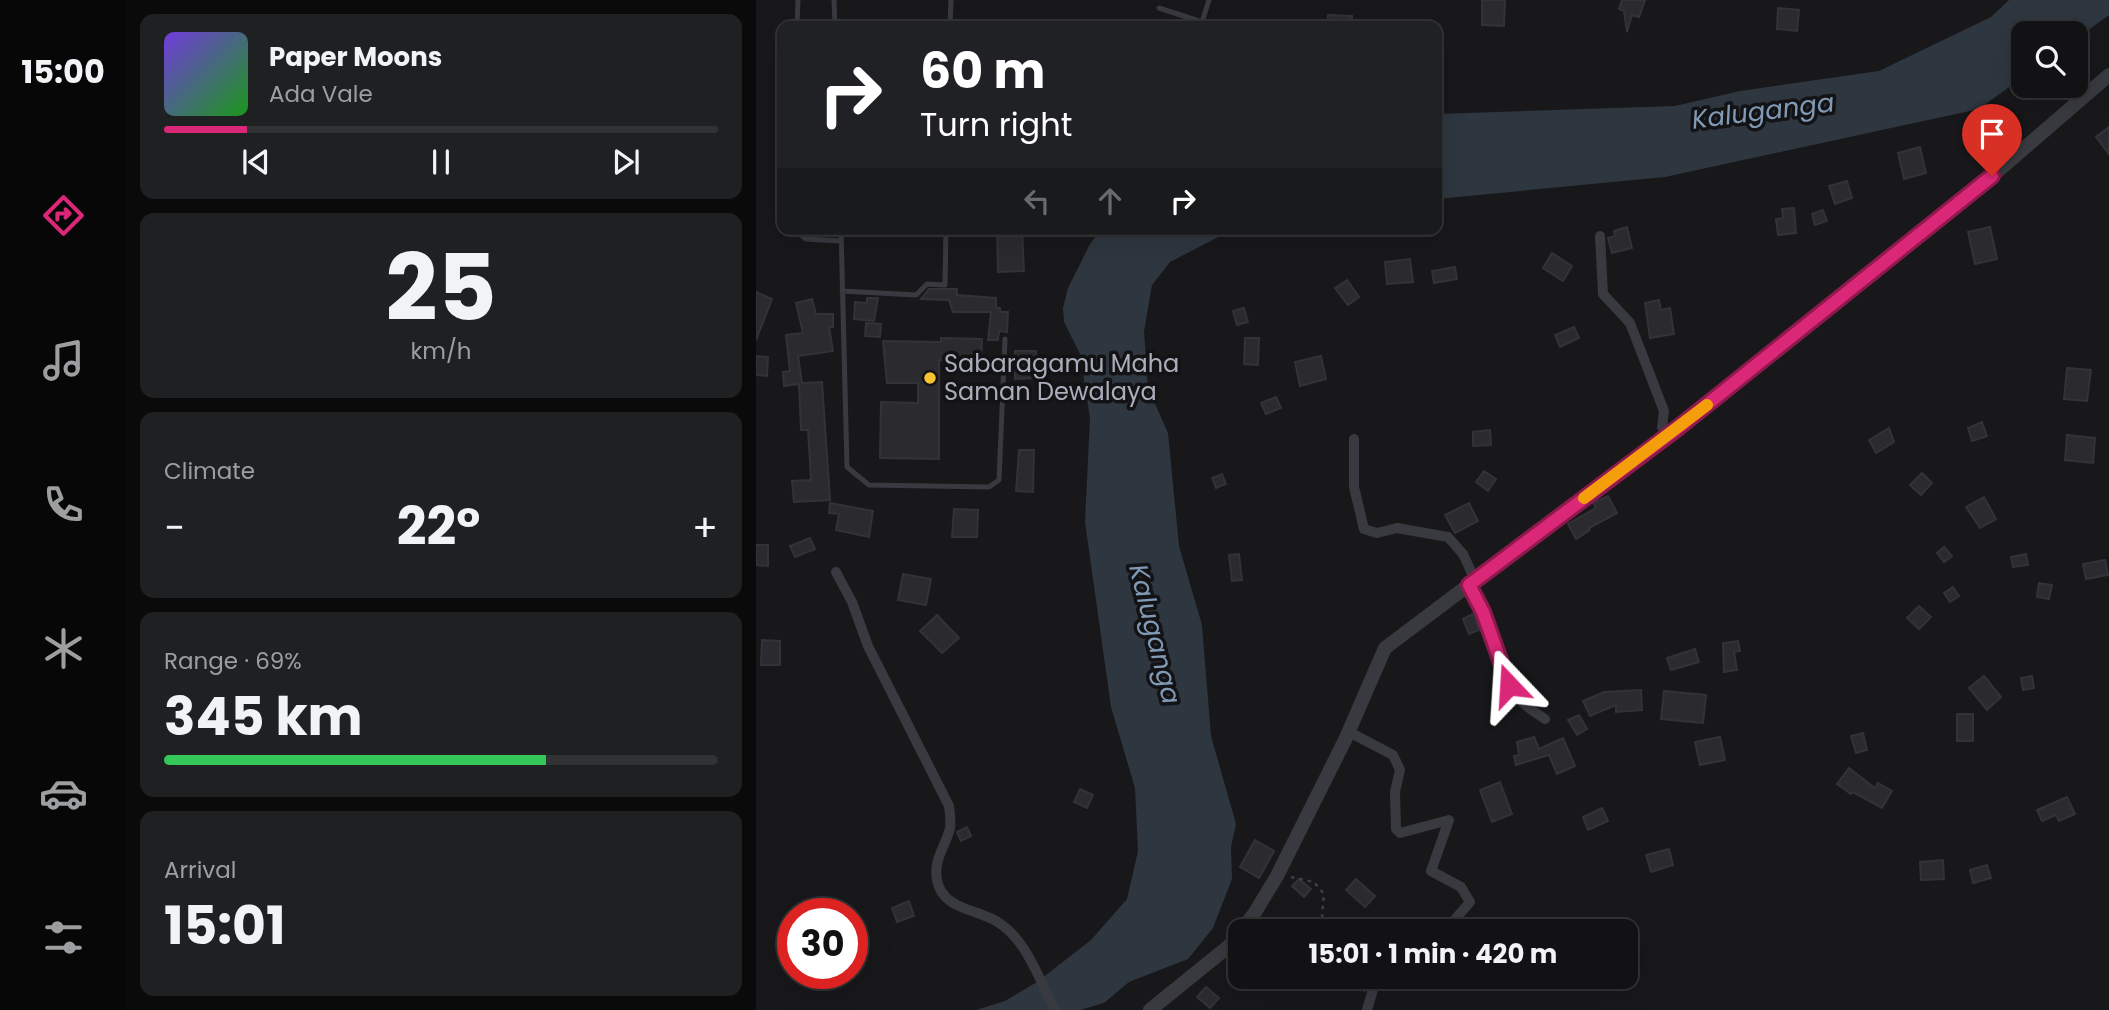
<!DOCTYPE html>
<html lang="en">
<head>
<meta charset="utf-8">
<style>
	:root { --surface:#121214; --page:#1f2022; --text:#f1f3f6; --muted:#9c9ea0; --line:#313234; --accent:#db2777 }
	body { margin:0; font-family:Poppins,sans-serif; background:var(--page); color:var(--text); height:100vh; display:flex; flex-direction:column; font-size:26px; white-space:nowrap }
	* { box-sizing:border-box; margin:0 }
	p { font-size:23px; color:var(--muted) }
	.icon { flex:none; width:38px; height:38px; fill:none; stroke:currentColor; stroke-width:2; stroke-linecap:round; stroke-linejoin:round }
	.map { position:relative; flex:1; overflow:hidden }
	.details { display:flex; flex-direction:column; gap:14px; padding:14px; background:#0a0a0b; width:630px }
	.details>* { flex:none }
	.hud { position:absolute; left:21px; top:21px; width:665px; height:214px; border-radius:14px; box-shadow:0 7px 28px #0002,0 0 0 2px var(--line); background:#202124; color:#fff; overflow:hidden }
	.buttons { position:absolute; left:1255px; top:21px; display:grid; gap:14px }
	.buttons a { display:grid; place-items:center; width:77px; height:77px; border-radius:14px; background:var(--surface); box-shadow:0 7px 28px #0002,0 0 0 2px var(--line); font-size:35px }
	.speed { position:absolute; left:21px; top:898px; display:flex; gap:14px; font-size:35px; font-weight:700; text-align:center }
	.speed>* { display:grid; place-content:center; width:91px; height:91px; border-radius:50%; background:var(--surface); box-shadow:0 7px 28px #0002,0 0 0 2px var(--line); line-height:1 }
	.speed .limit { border:10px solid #d22; background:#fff; color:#111 }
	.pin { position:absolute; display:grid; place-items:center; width:60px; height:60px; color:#fff; margin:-72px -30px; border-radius:50% 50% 50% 0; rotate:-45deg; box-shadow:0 0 7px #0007 }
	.pin .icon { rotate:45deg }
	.me { position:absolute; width:77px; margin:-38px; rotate:340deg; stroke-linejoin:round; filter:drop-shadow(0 0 5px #0008) }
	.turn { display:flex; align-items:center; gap:24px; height:147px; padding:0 28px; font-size:32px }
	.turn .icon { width:91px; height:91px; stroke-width:2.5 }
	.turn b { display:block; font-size:49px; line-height:60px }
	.lanes { display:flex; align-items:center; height:66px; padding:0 28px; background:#0003; justify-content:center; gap:35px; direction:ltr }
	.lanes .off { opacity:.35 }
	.big { font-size:52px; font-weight:700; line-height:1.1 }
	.details .widget { flex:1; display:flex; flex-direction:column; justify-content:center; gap:10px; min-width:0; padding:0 24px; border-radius:14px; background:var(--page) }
	.details .dial { align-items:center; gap:0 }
	.dial b { font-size:91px; line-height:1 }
	.song { display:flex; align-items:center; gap:21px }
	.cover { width:84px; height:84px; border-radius:10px; background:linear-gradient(135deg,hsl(260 70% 55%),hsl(120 70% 35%)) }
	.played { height:7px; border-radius:4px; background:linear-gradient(90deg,var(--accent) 15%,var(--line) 15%) }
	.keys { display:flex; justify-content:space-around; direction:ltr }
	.heat { display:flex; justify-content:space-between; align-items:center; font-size:38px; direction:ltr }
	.charge { height:10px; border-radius:5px; background:linear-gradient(90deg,#34c759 69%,var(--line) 0) }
	.trip { position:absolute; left:472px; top:919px; width:410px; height:70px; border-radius:14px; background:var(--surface); box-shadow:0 7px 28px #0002,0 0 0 2px var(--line); font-weight:700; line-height:70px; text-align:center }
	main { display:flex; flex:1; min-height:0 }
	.menu { display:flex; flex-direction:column; width:126px; justify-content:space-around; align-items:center; background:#070708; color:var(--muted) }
	.menu .icon { width:49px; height:49px }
	.menu .active { color:var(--accent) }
	.menu b { font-size:32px; color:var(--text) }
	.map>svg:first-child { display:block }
	.water { fill:#2e363f }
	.building { fill:#2b2b2f; stroke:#333237; stroke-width:2 }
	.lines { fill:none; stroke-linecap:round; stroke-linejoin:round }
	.path { stroke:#3f4147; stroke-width:2.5; stroke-dasharray:3.5 5; stroke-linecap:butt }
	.service { stroke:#393a40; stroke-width:5 }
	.minor { stroke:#393a40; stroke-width:10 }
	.tertiary { stroke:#393a40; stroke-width:14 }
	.route-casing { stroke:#8e194d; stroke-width:18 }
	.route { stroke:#db2777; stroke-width:12 }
	.slow { stroke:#f59e0b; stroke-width:12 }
	.poi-dot { fill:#f8c333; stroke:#131316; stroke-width:2.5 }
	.labels { text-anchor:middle; stroke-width:7; stroke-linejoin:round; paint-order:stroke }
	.poi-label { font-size:24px; fill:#aaaebb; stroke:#131316; text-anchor:start }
	.water-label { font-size:26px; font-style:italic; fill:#809ab6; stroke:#131316 }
</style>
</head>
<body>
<main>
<nav class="menu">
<b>15:00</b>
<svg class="icon active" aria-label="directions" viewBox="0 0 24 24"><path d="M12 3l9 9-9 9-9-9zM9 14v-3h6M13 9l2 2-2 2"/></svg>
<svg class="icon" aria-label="music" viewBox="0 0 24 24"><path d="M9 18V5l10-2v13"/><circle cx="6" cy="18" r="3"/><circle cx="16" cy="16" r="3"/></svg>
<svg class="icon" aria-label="phone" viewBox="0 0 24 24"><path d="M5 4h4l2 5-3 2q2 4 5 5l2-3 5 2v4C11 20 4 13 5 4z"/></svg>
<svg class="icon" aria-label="climate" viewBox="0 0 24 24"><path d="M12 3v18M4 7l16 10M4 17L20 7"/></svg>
<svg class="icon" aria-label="car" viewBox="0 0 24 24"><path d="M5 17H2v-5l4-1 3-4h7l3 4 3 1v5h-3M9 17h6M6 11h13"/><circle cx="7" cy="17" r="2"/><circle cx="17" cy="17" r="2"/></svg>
<svg class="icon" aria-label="filters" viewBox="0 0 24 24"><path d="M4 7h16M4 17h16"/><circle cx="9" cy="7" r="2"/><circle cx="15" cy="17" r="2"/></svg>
</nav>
<section class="details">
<div class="widget">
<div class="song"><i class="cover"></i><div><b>Paper Moons</b><p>Ada Vale</p></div></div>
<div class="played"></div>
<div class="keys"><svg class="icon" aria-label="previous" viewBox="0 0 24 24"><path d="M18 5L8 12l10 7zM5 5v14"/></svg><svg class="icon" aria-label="pause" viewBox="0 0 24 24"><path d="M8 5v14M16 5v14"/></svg><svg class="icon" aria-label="next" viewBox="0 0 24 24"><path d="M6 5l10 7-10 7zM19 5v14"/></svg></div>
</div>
<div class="widget dial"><b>25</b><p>km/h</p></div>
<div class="widget"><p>Climate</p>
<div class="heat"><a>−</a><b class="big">22°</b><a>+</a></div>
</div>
<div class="widget"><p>Range · 69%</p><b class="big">345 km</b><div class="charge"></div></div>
<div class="widget"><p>Arrival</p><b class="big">15:01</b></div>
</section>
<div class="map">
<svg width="1353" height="1010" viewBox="0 0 1353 1010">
	<rect width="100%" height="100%" fill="#18181b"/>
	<path class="water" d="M1253 0H1353V15L1320 39V33H1267V77L1223 109 909 177 681 199V114L919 106 984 91 1123 71 1235 17Z
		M345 229H478L414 262 396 285 388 331 392 388 412 433 423 546 446 625 455 736 480 824 475 847 476 879 457 928 432 959 373 982 348 1003 324 1010H220L249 1001 281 982 335 940 371 899 382 851 379 788 355 707 329 522 334 418 324 354 308 322 307 308 312 288 334 244Z"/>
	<path class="building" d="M726 0H749L748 26 726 25Z
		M866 0H889L883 17 876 15 871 32 868 11 863 9Z
		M1022 8 1043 10 1041 31 1021 29Z
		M572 15 596 16V26H571Z
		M1353 127V154L1340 137Z
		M1164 147 1170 173 1148 179 1142 153Z
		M1091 181 1096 198 1079 204 1073 186Z
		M1038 208 1040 233 1022 235 1020 219 1027 218 1026 209Z
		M1067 210 1071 221 1059 225 1056 214Z
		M871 227 876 248 856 253 852 238 859 236 858 231Z
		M1234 227 1241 259 1219 264 1212 232Z
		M241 229H266L268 271 242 272Z
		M796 253 816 266 807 281 787 268Z
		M654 259 657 282 631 284 629 262Z
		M699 267 701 279 678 283 676 271Z
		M591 280 603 297 592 305 579 288Z
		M173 289H201V295L240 298V307L244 308V312H252L251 332 243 331 242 340H232L235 312H197L193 300 165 299Z
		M0 292 16 299 0 340Z
		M111 298H122L118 321 98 319 99 302 111 303Z
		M56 299 60 314H77V327H73L77 351 42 356 46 383 66 382 74 500 38 502 36 481 55 480 52 430H45L43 384 28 386 27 372 34 371 30 335 47 333 40 303Z
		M903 300 905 310 914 308 918 334 894 338 889 303Z
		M488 308 492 322 481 325 477 311Z
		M110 323 125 324 124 337 109 336Z
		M818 327 823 338 804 347 799 335Z
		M185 338 226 339 225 361 183 360V459L124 458 125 402 162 403V383H131L127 341 185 342Z
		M489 338H503L502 365 488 364Z
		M259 351H280L281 378 259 379Z
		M0 356 12 357 11 376 0 375Z
		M565 356 570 379 544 386 539 362Z
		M1311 368 1335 370 1331 401 1308 399Z
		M520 397 525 408 510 414 505 403Z
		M1226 422 1231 436 1216 441 1212 428Z
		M1133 428 1138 442 1120 453 1113 440Z
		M734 430 735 445 717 446V432Z
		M1311 435 1339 438 1337 463 1309 460Z
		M263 450H278L277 492 260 491Z
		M728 471 740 479 732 491 720 482Z
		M1166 473 1176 483 1165 495 1154 485Z
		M466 474 470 484 460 488 456 478Z
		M852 496 861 513 833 528 834 530 820 539 812 524 840 508 837 503Z
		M1228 497 1240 519 1224 528 1210 507Z
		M74 503 117 511 113 537 80 530 83 514 73 513Z
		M713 503 722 521 699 533 689 515Z
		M198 509 222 510 221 537H196Z
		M54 538 59 549 39 557 34 546Z
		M0 545H12V566L0 565Z
		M1188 547 1196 556 1188 562 1181 553Z
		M483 554 486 580 476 581 473 555Z
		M1270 554 1272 565 1257 567 1255 557Z
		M1349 560 1352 575 1330 579 1327 564Z
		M147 574 175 579 170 605 142 600Z
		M1283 583 1296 585 1293 599 1281 597Z
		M1197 587 1203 596 1194 602 1188 593Z
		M1163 606 1175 617 1163 629 1151 618Z
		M717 614 723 630 713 634 707 619Z
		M181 615 203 638 186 653 164 631Z
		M6 640 24 641V665H5Z
		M982 641 984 651 978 652 981 670 968 672 967 643Z
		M939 649 943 662 915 670 911 658Z
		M1228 676 1245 697 1231 710 1213 688Z
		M1276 676 1278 688 1267 690 1265 678Z
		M885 690 886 710 860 712V705L834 716 827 701 848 692Z
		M908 691 950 695 947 723 905 719Z
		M1201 714H1217V741H1201Z
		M823 715 831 729 821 735 812 720Z
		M1107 733 1111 750 1100 753 1095 736Z
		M778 737 783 749 807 738 819 766 801 774 793 755 760 765 758 756 763 755 761 742Z
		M964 737 969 760 944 765 939 742Z
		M1093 768 1119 788 1122 783 1136 791 1126 808 1097 792 1095 794 1081 784Z
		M744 782 756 814 736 822 724 790Z
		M324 789 337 795 331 808 318 802Z
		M1311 797 1319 814 1303 821 1300 815 1286 821 1281 810Z
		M846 808 852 821 832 830 827 817Z
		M211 827 215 836 205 841 201 832Z
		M499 840 518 851 503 878 484 867Z
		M913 849 917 865 895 872 890 855Z
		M1187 860 1188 879 1165 880 1164 862Z
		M1231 865 1235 878 1217 883 1214 870Z
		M543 879 555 889 548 897 536 886Z
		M600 879 619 896 609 907 590 890Z
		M153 901 158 916 141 922 136 908Z
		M672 919 683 927 681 931H663Z
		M604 976H616L608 991 599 985Z
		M636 976H655L646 988 635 980Z
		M450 987 463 998 454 1008 441 997Z"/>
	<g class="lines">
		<path class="path" d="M535 877 558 882 568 894 566 915 569 931"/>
		<path class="service" d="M78 0 79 26
			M403 8 446 22 453 0
			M41 26 42 0
			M194 26 195 0
			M42 229V233L50 239 85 241
			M85 229 91 467 113 485 233 487 243 480 249 339
			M86 291 160 295 171 284 189 285 190 229"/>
		<path class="minor" d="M844 236 847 294 874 323 908 411 906 427 919 430
			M598 439V487L608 529 621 533 641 528 692 537 707 554 719 580
			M80 572 96 602 112 646 193 806C194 813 195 821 194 828 190 846 177 859 181 880 186 909 220 909 240 921 271 939 283 980 299 1010
			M713 585C730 617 744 680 767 703 773 709 782 714 789 719
			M593 732 637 755 644 770 639 792 640 829 644 833 693 820 675 871 705 887 714 902 689 931
			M611 1010 618 986 628 976"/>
		<path class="tertiary" d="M394 1010 473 946 498 914 521 876 589 740 629 648 923 427 1043 332 1198 209 1353 75"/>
	</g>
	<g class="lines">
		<g class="route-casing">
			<path id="route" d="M753 685 727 612 713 585 923 427 1236 176"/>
		</g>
		<use href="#route" class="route"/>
		<path class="slow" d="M828 498 951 405"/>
	</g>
	<circle class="poi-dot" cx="174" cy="378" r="7"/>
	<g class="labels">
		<g class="poi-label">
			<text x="188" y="372">Sabaragamu Maha<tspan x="188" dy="28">Saman Dewalaya</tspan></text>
		</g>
		<g class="water-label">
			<text transform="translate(1007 111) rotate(-7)" y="9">Kaluganga</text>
			<text transform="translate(399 634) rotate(76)" y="9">Kaluganga</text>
		</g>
	</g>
</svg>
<div class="buttons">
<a><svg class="icon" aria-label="search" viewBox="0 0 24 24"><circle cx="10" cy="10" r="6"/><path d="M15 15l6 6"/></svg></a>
</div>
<div class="speed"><div class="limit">30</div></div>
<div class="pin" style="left:1236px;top:176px;background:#d93025"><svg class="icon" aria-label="arrive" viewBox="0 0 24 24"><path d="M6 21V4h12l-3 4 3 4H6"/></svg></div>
<svg class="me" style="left:753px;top:685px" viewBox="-20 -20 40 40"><path d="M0-17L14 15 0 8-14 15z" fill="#db2777" stroke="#fff" stroke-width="4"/></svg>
<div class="trip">15:01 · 1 min · 420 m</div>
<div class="hud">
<div class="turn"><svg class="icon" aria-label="right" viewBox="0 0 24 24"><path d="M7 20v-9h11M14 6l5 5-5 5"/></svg><div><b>60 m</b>Turn right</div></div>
<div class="lanes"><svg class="icon off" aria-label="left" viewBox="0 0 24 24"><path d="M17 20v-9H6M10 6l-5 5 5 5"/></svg><svg class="icon off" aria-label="ahead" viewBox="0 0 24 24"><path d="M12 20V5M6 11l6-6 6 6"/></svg><svg class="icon" aria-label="right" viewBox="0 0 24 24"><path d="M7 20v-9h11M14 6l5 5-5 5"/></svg></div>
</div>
</div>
</main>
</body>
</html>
